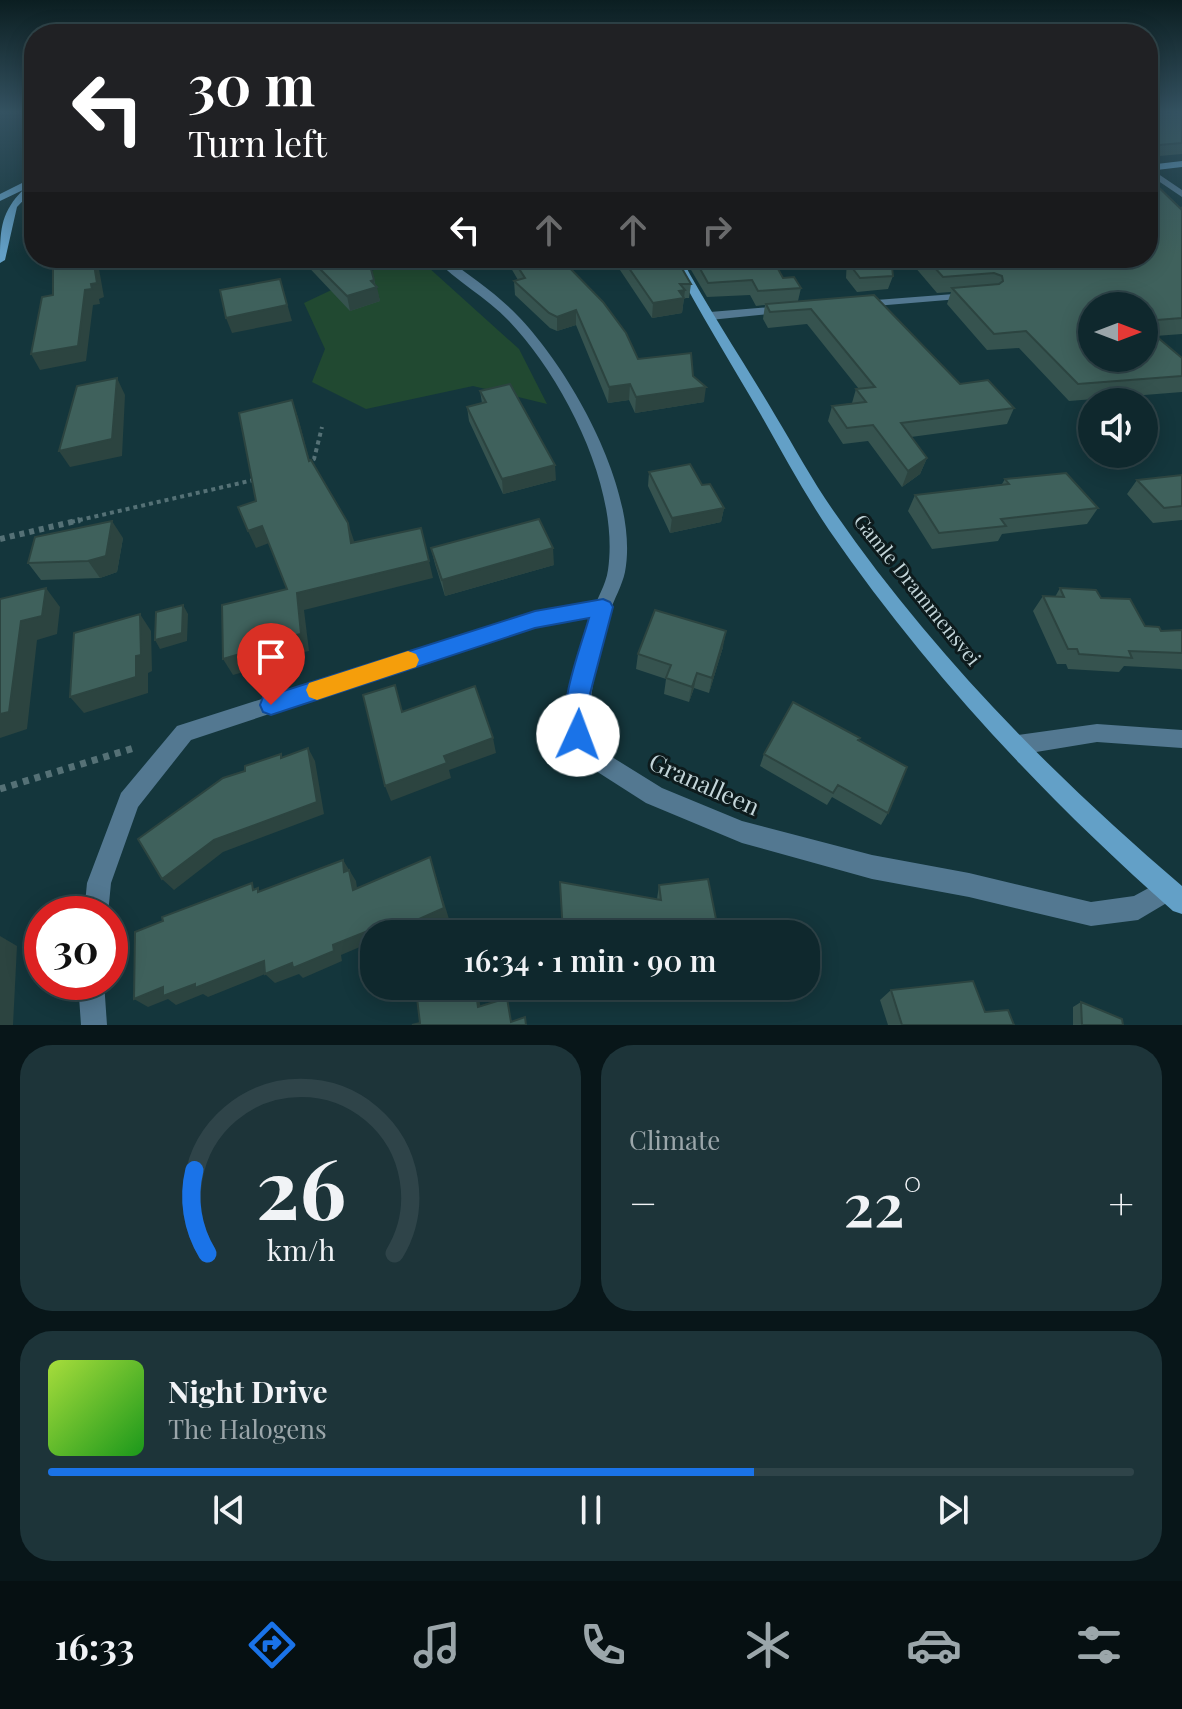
<!DOCTYPE html>
<html lang="en">
<head>
<meta charset="utf-8">
<style>
	:root { --surface:#0f282d; --page:#1d3439; --text:#f1f3f6; --muted:#9ba6aa; --line:#2f4449; --accent:#1a73e8 }
	body { margin:0; font-family:"Playfair Display",serif; background:var(--page); color:var(--text); height:100vh; display:flex; flex-direction:column; font-size:30px; white-space:nowrap }
	* { box-sizing:border-box; margin:0 }
	p { font-size:26px; color:var(--muted) }
	.icon { flex:none; width:44px; height:44px; fill:none; stroke:currentColor; stroke-width:2; stroke-linecap:round; stroke-linejoin:round }
	.map { position:relative; height:1025px; overflow:hidden }
	.sheet { display:flex; flex-direction:column; gap:20px; padding:20px; background:#081619; flex:1 }
	.sheet>* { flex:none }
	.hud { position:absolute; left:24px; top:24px; width:1134px; height:244px; border-radius:32px; box-shadow:0 4px 20px #0003,0 0 0 2px var(--line); background:#202124; color:#fff; overflow:hidden }
	.needle { width:52px; rotate:90deg }
	.controls { position:absolute; left:1078px; top:292px; display:grid; gap:16px }
	.controls a { display:grid; place-items:center; width:80px; height:80px; border-radius:50%; background:var(--surface); box-shadow:0 4px 20px #0003,0 0 0 2px var(--line); font-size:40px }
	.speed { position:absolute; left:24px; top:896px; display:flex; gap:16px; font-size:40px; font-weight:700; text-align:center }
	.speed>* { display:grid; place-content:center; width:104px; height:104px; border-radius:50%; background:var(--surface); box-shadow:0 4px 20px #0003,0 0 0 2px var(--line); line-height:1 }
	.speed .limit { border:12px solid #d22; background:#fff; color:#111 }
	.pin { position:absolute; display:grid; place-items:center; width:68px; height:68px; color:#fff; margin:-82px -34px; border-radius:50% 50% 50% 0; rotate:-45deg; box-shadow:0 0 8px #0007 }
	.pin .icon { rotate:45deg }
	.me { position:absolute; width:88px; margin:-44px; rotate:2deg; stroke-linejoin:round; filter:drop-shadow(0 0 6px #0008) }
	.turn { display:flex; align-items:center; gap:28px; height:168px; padding:0 32px; font-size:36px }
	.turn .icon { width:104px; height:104px; stroke-width:2.5 }
	.turn b { display:block; font-size:56px; line-height:68px }
	.lanes { display:flex; align-items:center; height:76px; padding:0 32px; background:#0003; justify-content:center; gap:40px; direction:ltr }
	.lanes .off { opacity:.35 }
	.big { font-size:60px; font-weight:600; line-height:1.1 }
	.sheet .tile { flex:1; display:flex; flex-direction:column; justify-content:center; gap:12px; min-width:0; padding:0 28px; border-radius:32px; background:var(--page) }
	.sheet .dial { align-items:center; gap:0 }
	.dial svg { height:208px; overflow:visible; fill:none; stroke:var(--line); stroke-width:7; stroke-linecap:round; text-anchor:middle }
	.dial text { fill:var(--text); stroke:none }
	.song { display:flex; align-items:center; gap:24px }
	.cover { width:96px; height:96px; border-radius:12px; background:linear-gradient(135deg,hsl(80 70% 55%),hsl(120 70% 35%)) }
	.played { height:8px; border-radius:4px; background:linear-gradient(90deg,var(--accent) 65%,var(--line) 65%) }
	.keys { display:flex; justify-content:space-around; direction:ltr }
	.heat { display:flex; justify-content:space-between; align-items:center; font-size:44px; direction:ltr }
	.sheet .tiles { flex:1; display:grid; gap:20px; grid-template-columns:1fr 1fr }
	.tile:last-child { grid-column:span 2 }
	.trip { position:absolute; left:360px; top:920px; width:460px; height:80px; border-radius:32px; background:var(--surface); box-shadow:0 4px 20px #0003,0 0 0 2px var(--line); font-weight:600; line-height:80px; text-align:center }
	.menu { display:flex; height:128px; justify-content:space-around; align-items:center; background:#061012; color:var(--muted) }
	.menu .icon { width:56px; height:56px }
	.menu .current { color:var(--accent) }
	.menu b { font-size:36px; color:var(--text) }
	.map>svg:first-child { display:block }
	.green { fill:#214931 }
	.lines { fill:none; stroke-linecap:round; stroke-linejoin:round }
	.path-far2 { stroke:#557176; stroke-width:4; stroke-dasharray:4 4; stroke-linecap:butt }
	.path-far1 { stroke:#557176; stroke-width:6; stroke-dasharray:5 5; stroke-linecap:butt }
	.path { stroke:#557176; stroke-width:7; stroke-dasharray:6 6; stroke-linecap:butt }
	.lane { fill:#537891; fill-rule:evenodd }
	.street { fill:#537891; fill-rule:evenodd }
	.secondary { fill:#63a0c7; fill-rule:evenodd }
	.wall { fill:#36534f; fill-rule:evenodd }
	.shaded-wall { fill:#2c4440 }
	.building { fill:#3f615c; stroke:#2c4440; stroke-width:2 }
	.route { fill:#1a73e8; stroke:#114b97; stroke-width:2 }
	.slow { fill:#f59e0b }
	.labels { text-anchor:middle; stroke-width:6; stroke-linejoin:round; paint-order:stroke }
	.street-label { font-size:20px; fill:#c3d5d9; stroke:#0d1b1d }
	.near-street-label { font-size:24px; fill:#c3d5d9; stroke:#0d1b1d }
</style>
</head>
<body>
<div class="map">
<svg width="1182" height="1025" viewBox="0 0 1182 1025">
	<rect width="100%" height="100%" fill="#14363c"/>
	<path class="green" d="M399 258H418L519 349 547 404 473 386 366 409 312 382 325 349 304 303Z"/>
	<g class="lines">
		<path class="path-far2" d="M306 463 314 459 322 427
			M71 522 258 479"/>
		<path class="path-far1" d="M0 539 80 520"/>
		<path class="path" d="M0 789 137 747"/>
		<path class="lane" d="M967 293 973 296 971 298 863 307 857 304 863 301Z
			M784 306 788 308V312L710 320 704 316 710 312Z
			M603 600 609 602 612 607 609 612 535 626 191 740 138 807 111 883 108 914H84L87 883 121 793 177 726 535 612Z
			M78 982H104L107 1025H81Z"/>
		<path class="street" d="M1148 167 1182 190V197L1148 174Z
			M434 258H446C470 276 496 293 517 315 571 370 640 493 625 572 622 586 614 599 610 612 598 651 590 691 588 732L612 757 662 788 742 821 872 855 969 873 1091 902 1134 896 1167 878 1175 882 1179 890 1175 898 1138 920 1091 926 969 897 872 879 742 843 646 803 596 771 568 735C570 694 579 655 591 615 596 600 606 585 608 570 620 488 564 379 509 321 486 297 456 281 434 258Z
			M1097 724 1182 730V748L1097 742 1018 755 1011 752 1008 745 1011 738 1018 735Z"/>
		<path class="secondary" d="M1182 161V167L1148 171V165Z
			M34 181V189L17 207 5 260 0 263C0 231 0 213 23 190L0 201V194L22 183Z
			M671 258H681C710 312 744 362 775 415 795 448 813 482 835 513 932 653 1053 776 1182 886V914L1173 911C1044 797 927 672 829 530 804 493 783 454 761 415 731 363 699 312 671 258Z"/>
	</g>
	<path class="wall" d="M1148 112H1182V154L1148 157Z
		M1182 207V334L1155 336 1182 358V392L1069 401 1019 348 987 350 947 304 951 292 937 293 914 266 916 258H1148ZM1144 306V358H1092Z
		M300 258H368L380 301 350 311Z
		M505 258H550L553 261V258H560L638 359 693 376 704 402 635 413 629 400 608 403 576 325 557 331 550 328 515 295 514 281 518 280Z
		M612 258H676L691 284 689 298H684L682 313 652 318Z
		M684 258H772L783 278 801 288 798 301 960 384 1014 408 1007 424 911 437 927 458 920 474 902 487 868 441 843 444 828 421 832 406 852 403 856 389H859L807 324 768 328 763 319 765 305 756 306 750 295 707 297Z
		M847 258H891L893 276 888 289 857 292 846 278Z
		M480 391 556 480 503 494 469 421 467 407 482 403Z
		M649 472 702 485 724 508 721 522 670 533 648 486Z
		M1182 475V520L1153 523 1127 494 1137 480Z
		M1005 479 1098 508 1087 524 1002 534 998 541 932 549 908 511 915 495 1002 484Z
		M123 538 117 572 100 578 41 580 28 563Z
		M431 548 554 565 445 596 435 564Z
		M1060 588 1101 598 1145 626 1161 631 1182 630V670L1181 669 1124 666 1119 672 1068 669 1066 664H1057L1033 611 1043 596 1055 597Z
		M723 647 709 693 694 688 689 702 664 694 666 679 636 669 638 654Z
		M858 740 888 813 881 825 832 797 827 805 760 766 764 754Z
		M659 885 719 934 657 899Z
		M566 986H674L672 993 609 1000 608 989 567 994Z
		M891 990 985 1012 1014 1025H888L880 1000Z
		M1081 1002 1123 1025H1073V1007Z"/>
	<path class="shaded-wall" d="M93 258 99 269 104 297 99 299 100 304 93 305 86 361 40 370 31 354 91 284Z
		M280 279 292 321 232 333 226 318Z
		M374 280 375 287H377L380 301 350 311 347 296Z
		M685 290 682 313 652 318 653 303 679 291Z
		M576 310V325L557 331V317Z
		M117 378 125 395 122 456 70 467 59 451Z
		M630 384 629 400 608 403 609 387Z
		M706 387 704 402 635 413 636 397Z
		M292 400 298 417 314 478 309 461Z
		M927 458 920 474 902 487 908 471Z
		M555 465 556 480 503 494 502 479Z
		M724 508 721 522 670 533 672 518Z
		M112 521 123 538 117 572 100 578 88 561Z
		M348 523 354 541 357 561 351 543Z
		M262 526 269 543 256 548 248 531Z
		M553 548 554 565 445 596 442 580Z
		M429 561 433 578 304 610 309 651 304 652V656L285 661 286 673 253 682 247 671 233 675 223 659 277 645 297 593Z
		M46 588 60 607 57 634 37 640 27 729 0 738V714L21 621Z
		M183 605 188 614 187 641 160 649 155 640Z
		M140 614 151 631 152 671 148 673V693L84 713 70 697 136 656Z
		M726 631 723 647 709 693 712 678Z
		M697 673 694 688 689 702 692 687Z
		M493 738 496 753 449 770 451 778 391 801 385 786 444 756Z
		M308 748 315 761 324 814 223 852 174 890 162 879Z
		M430 857 449 919 415 934H374V941L341 955 342 961 303 978 299 974 275 983 265 974 208 997 203 994 176 1005 168 999 148 1007 134 999 163 987 195 984 264 961 333 945Z
		M343 860 356 881 359 901 353 890 344 872Z
		M0 936 17 946 13 1025H0Z
		M475 986 478 992 482 1016 478 1007Z"/>
	<path class="building" d="M1148 112H1182V143L1148 146Z
		M1148 177 1181 209 1182 207V318L1144 321V306H1092V358H1144V326L1182 358V376L1078 384 1026 331 994 334 952 288 999 284 1003 281 1002 276 994 273 943 277 926 258H1148Z
		M78 258H93L97 283 91 284 92 289 85 290 78 346 31 354 42 297 53 295V263Z
		M309 258H368L374 280 371 281 377 287 347 296Z
		M512 258H550L556 263 554 258H560L603 302 626 333 638 359 691 353 693 376 706 387 636 397 630 384 609 387 576 310 557 317 549 313 514 281 525 278Z
		M622 258H676L691 284H680L685 290 679 291 684 298 653 303Z
		M694 258H772L783 278 794 277 801 288 758 291 752 280 708 283Z
		M850 258H891L893 276 860 278 850 265Z
		M280 279 287 305 226 318 220 290Z
		M874 295 960 384 988 380 1014 408 901 423 927 458 908 471 873 425 847 428 832 406 866 402 856 389 875 387 811 309 770 312 766 304Z
		M117 378 112 439 59 451 77 386Z
		M510 384 555 465 502 479 467 407 486 402 480 391Z
		M292 400 309 461 311 460 348 523 351 543 421 528 429 561 297 593 301 634 296 635 297 639 277 645V657L243 666V653L223 659 222 605 287 589 262 526 248 531 238 507 256 501 239 413Z
		M690 464 702 485 710 484 724 508 672 518 649 472Z
		M1066 473 1098 508 1001 519 1006 526 939 533 915 495 1009 484 1005 479Z
		M1182 475V506L1164 508 1137 480Z
		M539 519 553 548 442 580 431 548Z
		M112 521 106 556 88 561 28 563 35 537Z
		M46 588 42 616 21 621 9 712 0 714V599Z
		M1060 588 1096 590 1101 598 1130 599 1145 626 1159 627 1161 631 1182 630V653L1129 651 1132 658 1079 654 1077 649H1068L1043 596 1064 597Z
		M183 605 182 633 155 640 156 612Z
		M655 610 726 631 712 678 697 673 692 687 666 678 671 665 638 654Z
		M140 614 141 655 136 656V677L70 697 74 633Z
		M395 685 402 712 475 686 493 738 444 756 447 763 385 786 363 695Z
		M793 702 860 738 858 740 907 767 888 813 838 785 833 793 764 754Z
		M308 748 317 802 214 840 162 879 138 839 223 778 245 771V766L281 754V758Z
		M430 857 444 908 392 931 390 922 333 945 334 951 293 968 292 963 265 974 264 961 195 988V984L163 996V987L134 999 135 932 163 921 162 917 252 883 253 890 258 888V892L343 860 344 872 349 870 353 890Z
		M708 879 719 934H563L560 882 661 900 659 885Z
		M973 981 985 1012 1008 1010 1014 1025H902L891 990Z
		M459 986H475L478 1007 507 998 511 1022 525 1017 526 1025H412L420 1023 417 998Z
		M609 986H643L610 990Z
		M1081 1002 1122 1019 1123 1025H1082Z"/>
	<linearGradient id="sky" x2="0" y2="1"><stop stop-color="#0b1e21"/><stop offset="0.44" stop-color="#345261"/><stop offset="1" stop-color="#345261" stop-opacity="0"/></linearGradient>
	<rect width="1182" height="255" fill="url(#sky)"/>
	<path class="route" d="M603 599 610 602 613 607 590 694 589 735 586 743 578 746 569 743C555 711 580 650 589 618L535 628 271 715 263 712 260 705 263 697 271 695 535 611Z"/>
	<path class="slow" d="M408 651 416 654 419 660 416 667 317 700 309 697 306 690 309 683Z"/>
	<g class="labels">
		<g class="street-label">
			<text transform="translate(917 590) rotate(51)" y="7">Gamle Drammensvei</text>
		</g>
		<g class="near-street-label">
			<text transform="translate(704 785) rotate(24)" y="8">Granalleen</text>
		</g>
	</g>
</svg>
<div class="controls">
<a><svg class="needle" viewBox="-14 -14 28 28"><path d="M0-13l5 13h-10z" fill="#e53935"/><path d="M0 13l5-13h-10z" fill="#9ba6aa"/></svg></a>
<a><svg class="icon" aria-label="sound" viewBox="0 0 24 24"><path d="M4 9h4l5-4v14l-5-4H4zM17 9q2 3 0 6"/></svg></a>
</div>
<div class="speed"><div class="limit">30</div></div>
<div class="pin" style="left:271px;top:705px;background:#d93025"><svg class="icon" aria-label="arrive" viewBox="0 0 24 24"><path d="M6 21V4h12l-3 4 3 4H6"/></svg></div>
<svg class="me" style="left:578px;top:735px" viewBox="-20 -20 40 40"><circle r="19" fill="#fff"/><path d="M0-13L10 11 0 6-10 11z" fill="#1a73e8"/></svg>
<div class="trip">16:34 · 1 min · 90 m</div>
<div class="hud">
<div class="turn"><svg class="icon" aria-label="left" viewBox="0 0 24 24"><path d="M17 20v-9H6M10 6l-5 5 5 5"/></svg><div><b>30 m</b>Turn left</div></div>
<div class="lanes"><svg class="icon" aria-label="left" viewBox="0 0 24 24"><path d="M17 20v-9H6M10 6l-5 5 5 5"/></svg><svg class="icon off" aria-label="ahead" viewBox="0 0 24 24"><path d="M12 20V5M6 11l6-6 6 6"/></svg><svg class="icon off" aria-label="ahead" viewBox="0 0 24 24"><path d="M12 20V5M6 11l6-6 6 6"/></svg><svg class="icon off" aria-label="right" viewBox="0 0 24 24"><path d="M7 20v-9h11M14 6l5 5-5 5"/></svg></div>
</div>
</div>
<section class="sheet">
<div class="tiles">
<div class="tile dial"><svg viewBox="0 0 100 80">
<path d="M14 69A42 42 0 1 1 86 69"/>
<path d="M14 69A42 42 0 0 1 9 37" stroke="#1a73e8"/>
<text x="50" y="56" font-size="32" font-weight="700">26</text>
<text x="50" y="72" font-size="11">km/h</text>
</svg></div>
<div class="tile"><p>Climate</p>
<div class="heat"><a>−</a><b class="big">22°</b><a>+</a></div>
</div>
<div class="tile">
<div class="song"><i class="cover"></i><div><b>Night Drive</b><p>The Halogens</p></div></div>
<div class="played"></div>
<div class="keys"><svg class="icon" aria-label="previous" viewBox="0 0 24 24"><path d="M18 5L8 12l10 7zM5 5v14"/></svg><svg class="icon" aria-label="pause" viewBox="0 0 24 24"><path d="M8 5v14M16 5v14"/></svg><svg class="icon" aria-label="next" viewBox="0 0 24 24"><path d="M6 5l10 7-10 7zM19 5v14"/></svg></div>
</div>
</div>
</section>
<nav class="menu">
<b>16:33</b>
<svg class="icon current" aria-label="directions" viewBox="0 0 24 24"><path d="M12 3l9 9-9 9-9-9zM9 14v-3h6M13 9l2 2-2 2"/></svg>
<svg class="icon" aria-label="music" viewBox="0 0 24 24"><path d="M9 18V5l10-2v13"/><circle cx="6" cy="18" r="3"/><circle cx="16" cy="16" r="3"/></svg>
<svg class="icon" aria-label="phone" viewBox="0 0 24 24"><path d="M5 4h4l2 5-3 2q2 4 5 5l2-3 5 2v4C11 20 4 13 5 4z"/></svg>
<svg class="icon" aria-label="climate" viewBox="0 0 24 24"><path d="M12 3v18M4 7l16 10M4 17L20 7"/></svg>
<svg class="icon" aria-label="car" viewBox="0 0 24 24"><path d="M5 17H2v-5l4-1 3-4h7l3 4 3 1v5h-3M9 17h6M6 11h13"/><circle cx="7" cy="17" r="2"/><circle cx="17" cy="17" r="2"/></svg>
<svg class="icon" aria-label="filters" viewBox="0 0 24 24"><path d="M4 7h16M4 17h16"/><circle cx="9" cy="7" r="2"/><circle cx="15" cy="17" r="2"/></svg>
</nav>
</body>
</html>
